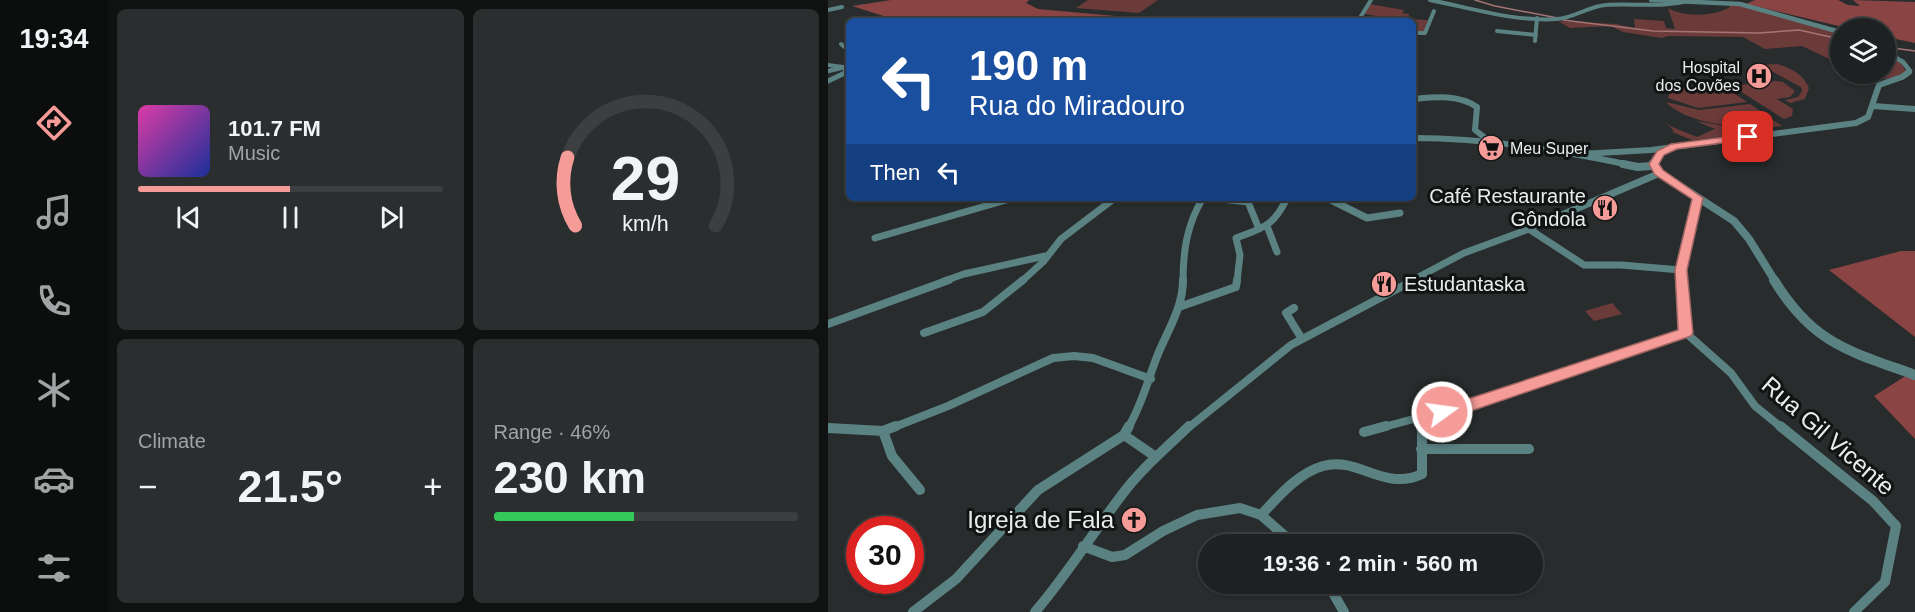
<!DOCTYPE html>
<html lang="en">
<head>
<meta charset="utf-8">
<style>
	:root { --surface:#1e2121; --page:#2b2e2e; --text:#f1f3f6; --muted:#a1a3a5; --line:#3c3e3f; --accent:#f59b98 }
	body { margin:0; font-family:Helvetica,sans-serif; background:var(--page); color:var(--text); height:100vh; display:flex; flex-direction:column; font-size:22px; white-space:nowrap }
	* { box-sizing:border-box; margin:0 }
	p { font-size:20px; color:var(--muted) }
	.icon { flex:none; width:33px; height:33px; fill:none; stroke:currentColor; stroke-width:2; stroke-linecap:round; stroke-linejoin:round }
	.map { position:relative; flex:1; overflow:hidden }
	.panel { display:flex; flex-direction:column; gap:9px; padding:9px; background:#101212; width:720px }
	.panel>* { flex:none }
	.banner { position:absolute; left:18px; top:18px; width:570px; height:183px; border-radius:9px; box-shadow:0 2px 4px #0004,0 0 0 2px var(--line); background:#1a4fa0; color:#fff; overflow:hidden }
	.controls { position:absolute; left:1002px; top:18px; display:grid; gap:12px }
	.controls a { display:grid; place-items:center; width:66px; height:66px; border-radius:50%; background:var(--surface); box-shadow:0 2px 4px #0004,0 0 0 2px var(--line); font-size:30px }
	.speed { position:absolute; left:18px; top:516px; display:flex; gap:12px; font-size:30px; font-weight:700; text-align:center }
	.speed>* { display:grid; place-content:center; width:78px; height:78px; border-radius:50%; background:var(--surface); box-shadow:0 2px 4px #0004,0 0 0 2px var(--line); line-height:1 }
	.speed .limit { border:9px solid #d22; background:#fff; color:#111 }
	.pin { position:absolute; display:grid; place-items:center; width:51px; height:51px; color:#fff; margin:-26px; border-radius:12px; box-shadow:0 3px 9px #0006 }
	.me { position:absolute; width:66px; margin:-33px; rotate:76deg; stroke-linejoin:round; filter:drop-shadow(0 0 4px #0008) }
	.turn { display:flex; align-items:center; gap:21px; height:126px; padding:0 24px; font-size:27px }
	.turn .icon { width:78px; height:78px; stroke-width:2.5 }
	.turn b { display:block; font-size:42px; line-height:51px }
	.then { display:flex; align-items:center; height:57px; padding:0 24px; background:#0003; gap:12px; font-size:22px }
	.big { font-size:45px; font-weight:600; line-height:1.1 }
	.panel .card { flex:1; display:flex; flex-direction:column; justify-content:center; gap:9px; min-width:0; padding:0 21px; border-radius:9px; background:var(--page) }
	.panel .dial { align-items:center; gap:0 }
	.dial svg { height:156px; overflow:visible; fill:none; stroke:var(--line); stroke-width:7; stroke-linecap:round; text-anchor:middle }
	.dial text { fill:var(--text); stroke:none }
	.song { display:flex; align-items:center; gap:18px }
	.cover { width:72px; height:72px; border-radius:9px; background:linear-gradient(135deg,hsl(320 70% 55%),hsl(230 70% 35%)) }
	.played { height:6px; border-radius:3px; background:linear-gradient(90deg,var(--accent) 50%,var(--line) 50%) }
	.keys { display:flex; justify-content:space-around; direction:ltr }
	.heat { display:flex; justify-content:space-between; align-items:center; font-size:33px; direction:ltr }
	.charge { height:9px; border-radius:4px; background:linear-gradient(90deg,#34c759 46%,var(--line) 0) }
	.panel .tiles { flex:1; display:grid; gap:9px; grid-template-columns:repeat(2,1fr) }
	.trip { position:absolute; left:370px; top:534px; width:345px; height:60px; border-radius:30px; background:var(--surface); box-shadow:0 2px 4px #0004,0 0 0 2px var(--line); font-weight:600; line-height:60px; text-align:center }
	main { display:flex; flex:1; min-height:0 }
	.dock { display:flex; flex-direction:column; width:108px; justify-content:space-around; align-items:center; background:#0c0d0d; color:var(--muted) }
	.dock .icon { width:42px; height:42px }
	.dock .active { color:var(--accent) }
	.dock b { font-size:27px; color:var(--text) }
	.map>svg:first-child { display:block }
	.green { fill:#6b3b3a }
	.forest { fill:#8a4443 }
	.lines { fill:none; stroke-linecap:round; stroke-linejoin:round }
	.stream { stroke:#a47574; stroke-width:1.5 }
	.minor-far4 { stroke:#5b8283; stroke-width:4 }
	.minor-far3 { stroke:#5b8283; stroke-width:5 }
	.minor-far2 { stroke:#5b8283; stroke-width:7 }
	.minor-far1 { stroke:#5b8283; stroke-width:8 }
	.minor { stroke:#5b8283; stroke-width:10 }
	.tertiary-far3 { stroke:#5b8283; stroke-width:4.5 }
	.tertiary-far2 { stroke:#5b8283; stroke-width:6 }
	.tertiary-far1 { stroke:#5b8283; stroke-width:8 }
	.tertiary { stroke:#5b8283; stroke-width:10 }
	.route { fill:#f59b98; stroke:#9f6563; stroke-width:1.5 }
	.labels { text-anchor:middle; stroke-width:6; stroke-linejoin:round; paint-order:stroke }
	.far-poi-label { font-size:16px; fill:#eaeded; stroke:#121414; text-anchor:end }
	.poi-label { font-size:20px; fill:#eaeded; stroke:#121414; text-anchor:end }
	.near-street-label { font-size:24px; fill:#eaeded; stroke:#121414 }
	.near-poi-label { font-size:24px; fill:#eaeded; stroke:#121414; text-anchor:end }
</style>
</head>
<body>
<main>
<nav class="dock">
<b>19:34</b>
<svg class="icon active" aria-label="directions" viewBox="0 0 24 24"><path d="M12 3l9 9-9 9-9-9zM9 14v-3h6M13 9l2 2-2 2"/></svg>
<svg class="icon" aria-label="music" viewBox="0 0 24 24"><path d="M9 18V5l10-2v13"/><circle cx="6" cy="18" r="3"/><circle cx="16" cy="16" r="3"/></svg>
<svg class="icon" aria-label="phone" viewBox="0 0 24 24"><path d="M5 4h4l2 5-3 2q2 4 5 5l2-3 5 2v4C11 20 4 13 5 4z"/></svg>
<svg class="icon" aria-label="climate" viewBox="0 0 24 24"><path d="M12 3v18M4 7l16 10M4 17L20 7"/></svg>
<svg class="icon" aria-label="car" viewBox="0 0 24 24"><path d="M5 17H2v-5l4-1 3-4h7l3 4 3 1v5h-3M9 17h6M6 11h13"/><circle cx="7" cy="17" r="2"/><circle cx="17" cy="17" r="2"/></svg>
<svg class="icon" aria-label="filters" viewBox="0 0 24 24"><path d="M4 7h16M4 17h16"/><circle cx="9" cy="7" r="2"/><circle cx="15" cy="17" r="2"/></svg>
</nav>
<section class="panel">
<div class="tiles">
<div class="card">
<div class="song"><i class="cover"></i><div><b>101.7 FM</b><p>Music</p></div></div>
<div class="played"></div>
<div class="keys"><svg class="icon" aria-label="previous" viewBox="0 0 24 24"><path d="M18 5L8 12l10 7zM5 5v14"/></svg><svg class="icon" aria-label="pause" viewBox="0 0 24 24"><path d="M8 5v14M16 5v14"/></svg><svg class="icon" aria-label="next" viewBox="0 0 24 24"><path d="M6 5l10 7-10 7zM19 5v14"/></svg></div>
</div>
<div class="card dial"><svg viewBox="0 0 100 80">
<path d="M14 69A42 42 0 1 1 86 69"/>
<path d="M14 69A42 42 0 0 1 10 34" stroke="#f59b98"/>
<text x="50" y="56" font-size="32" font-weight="700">29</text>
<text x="50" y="72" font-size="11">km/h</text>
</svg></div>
<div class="card"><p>Climate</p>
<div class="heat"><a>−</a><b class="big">21.5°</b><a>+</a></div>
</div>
<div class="card"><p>Range · 46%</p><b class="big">230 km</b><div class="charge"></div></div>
</div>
</section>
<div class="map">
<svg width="1087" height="612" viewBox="0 0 1087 612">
	<rect width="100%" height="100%" fill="#282c2c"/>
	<path class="green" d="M260 0H330L311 13 248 8Z
		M541 4 576 10 574 13 581 14 580 19 600 20 596 32 585 31V21L552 20 555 17 536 14Z
		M901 5H910L1012 33V64L974 46 937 49 915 37 840 36 834 38 795 32 783 26 742 28 730 21 788 24 807 28 806 19 836 21 838 28 847 29 840 8C855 17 886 17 902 7Z
		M1058 54 1072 62 1078 71C1070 78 1055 81 1045 77L1058 74Z
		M949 64C963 68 975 74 981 88L977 99 962 103 957 100 970 97 974 91 973 87 932 65Z
		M948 81 955 82 967 91 962 97 949 99 965 109 964 116 956 119 904 86Z
		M866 86 871 88 895 86 919 102 870 108 840 98 843 88Z
		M838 102 871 110 922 104 954 126C924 130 860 126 838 102Z
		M835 120 842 126 869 137 887 129 868 121 932 132 864 140 844 132 846 131Z
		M784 303 794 314 766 321 757 311Z"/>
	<path class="forest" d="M63 0H201L198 3 210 9 287 16 265 21H71L24 6Z
		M927 0H1010L1020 5 1032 6 1025 0 1087 2V43L1058 37V28H1019L918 4Z
		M1073 251H1087V337L1001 270Z
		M1087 370V439L1046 396Z"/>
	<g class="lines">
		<path class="stream" d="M647 0 667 6 730 18
			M735 20 825 31 931 33 971 30 1012 39
			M1058 47 1087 51"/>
		<path class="minor-far4" d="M602 0C643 8 686 22 729 19 746 18 761 6 778 5 806 3 832 8 860 1
			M0 10 14 7
			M530 21 543 0
			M669 31 708 35
			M585 33H597L606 11
			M707 41 709 18
			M13 44 21 51
			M0 65 15 67 19 72 16 73"/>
		<path class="minor-far3" d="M0 81 19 72"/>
		<path class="minor-far2" d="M385 198 420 202 431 229
			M499 198 539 218 572 213
			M439 226 449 252
			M701 229 756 265H793L853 270
			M47 238 185 198
			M116 281 136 274 217 256
			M194 281 215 262 233 239 287 198
			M355 281C355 251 359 224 375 198
			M409 281 412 255 408 238C435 228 446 226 459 198
			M583 281 636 253 701 229 832 173
			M854 281 853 270 870 198"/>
		<path class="minor-far1" d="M854 280 858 333
			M351 307 408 287 409 280
			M466 308 458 313 474 339
			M0 324 121 280
			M96 333 155 312 195 280
			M858 333 903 373 927 406 954 428
			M64 428 120 406 225 358 246 356 265 358 323 379
			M300 428C314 405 320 379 330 354 340 330 355 307 355 280
			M360 428 463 345 586 280
			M552 428 597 416
			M594 428 597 416 646 404 858 333"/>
		<path class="minor" d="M952 426 1045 501 1068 526 1057 582 1026 612
			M0 428 55 431 68 426
			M55 431 64 456 92 490
			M536 432 558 426
			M296 435 328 457
			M593 449H701
			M433 515C450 497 470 473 495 466 530 456 556 492 594 474V426
			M255 546 284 557 297 555 335 531 369 515 412 508 433 515 466 544
			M500 584 516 612
			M85 612 128 579 210 490 296 435 301 426
			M207 612C239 575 264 534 293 496 312 470 338 448 361 426"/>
		<path class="tertiary-far3" d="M823 0 912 4 1012 32
			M1058 52 1075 62 1082 71 1079 73
			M0 71 21 66"/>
		<path class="tertiary-far2" d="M585 99C607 97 630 94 649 107L647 130 656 137
			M1045 106 1087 109
			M585 138C659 138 730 150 802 165
			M753 154 823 150 1028 123 1040 117 1051 85 1074 77 1081 72
			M823 165 828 157"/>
		<path class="tertiary-far1" d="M795 164 810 167 823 166 824 164
			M832 173 906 221 921 239 947 281"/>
		<path class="tertiary" d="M946 280C985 344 1021 351 1087 375"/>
	</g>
	<path class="route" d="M920 134 924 135V139L849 149 836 155 831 164 835 170 875 198 859 270 865 333 863 336 646 410 614 419 608 417 605 412 608 408 646 397 850 330 847 270 864 199 827 175 821 164 829 151 843 144Z"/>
	<defs>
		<g id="hospital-disc" transform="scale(1.35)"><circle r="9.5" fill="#f59b98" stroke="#121414"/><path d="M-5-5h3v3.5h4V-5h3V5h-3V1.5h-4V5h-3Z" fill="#111"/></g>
		<g id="supermarket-disc" transform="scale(1.35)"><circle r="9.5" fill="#f59b98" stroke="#121414"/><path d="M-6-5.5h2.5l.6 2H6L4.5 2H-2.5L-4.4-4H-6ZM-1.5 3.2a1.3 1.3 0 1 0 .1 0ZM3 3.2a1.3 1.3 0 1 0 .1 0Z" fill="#111"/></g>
		<g id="restaurant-disc" transform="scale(1.35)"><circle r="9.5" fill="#f59b98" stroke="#121414"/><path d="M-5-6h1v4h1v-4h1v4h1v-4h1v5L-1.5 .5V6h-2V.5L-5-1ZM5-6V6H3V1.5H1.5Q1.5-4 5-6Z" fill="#111"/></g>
		<g id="church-disc" transform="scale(1.35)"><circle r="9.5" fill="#f59b98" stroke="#121414"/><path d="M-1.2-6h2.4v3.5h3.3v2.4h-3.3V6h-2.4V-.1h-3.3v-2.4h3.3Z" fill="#111"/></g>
	</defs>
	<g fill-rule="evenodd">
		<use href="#hospital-disc" x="931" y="76"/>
		<use href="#supermarket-disc" x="663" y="148"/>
		<use href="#restaurant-disc" x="777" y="208"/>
		<use href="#restaurant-disc" x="556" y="284"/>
		<use href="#church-disc" x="306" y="520"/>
	</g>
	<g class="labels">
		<g class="far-poi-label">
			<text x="912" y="73">Hospital<tspan x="912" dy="18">dos Covões</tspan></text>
			<text x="682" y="154" text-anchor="start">Meu Super</text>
		</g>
		<g class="poi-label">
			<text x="758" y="203">Café Restaurante<tspan x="758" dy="23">Gôndola</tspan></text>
			<text x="576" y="291" text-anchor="start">Estudantaska</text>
		</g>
		<g class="near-street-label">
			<text transform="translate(1000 436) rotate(41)" y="8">Rua Gil Vicente</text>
		</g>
		<g class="near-poi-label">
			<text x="286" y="528">Igreja de Fala</text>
		</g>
	</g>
</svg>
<div class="controls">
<a><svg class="icon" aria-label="layers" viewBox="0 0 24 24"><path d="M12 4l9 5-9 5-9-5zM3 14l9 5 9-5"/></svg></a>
</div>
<div class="speed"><div class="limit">30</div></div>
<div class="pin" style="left:920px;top:137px;background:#d93025"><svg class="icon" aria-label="arrive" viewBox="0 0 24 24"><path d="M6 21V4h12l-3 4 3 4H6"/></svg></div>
<svg class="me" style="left:614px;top:412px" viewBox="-20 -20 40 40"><circle r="17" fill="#f59b98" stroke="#fff" stroke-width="3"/><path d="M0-11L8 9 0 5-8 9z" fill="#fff"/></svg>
<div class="trip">19:36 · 2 min · 560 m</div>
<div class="banner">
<div class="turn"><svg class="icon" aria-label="left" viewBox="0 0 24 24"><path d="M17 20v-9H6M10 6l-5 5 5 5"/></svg><div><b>190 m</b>Rua do Miradouro</div></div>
<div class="then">Then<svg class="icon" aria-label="left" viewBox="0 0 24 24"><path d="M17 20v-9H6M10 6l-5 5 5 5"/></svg></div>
</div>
</div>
</main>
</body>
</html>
